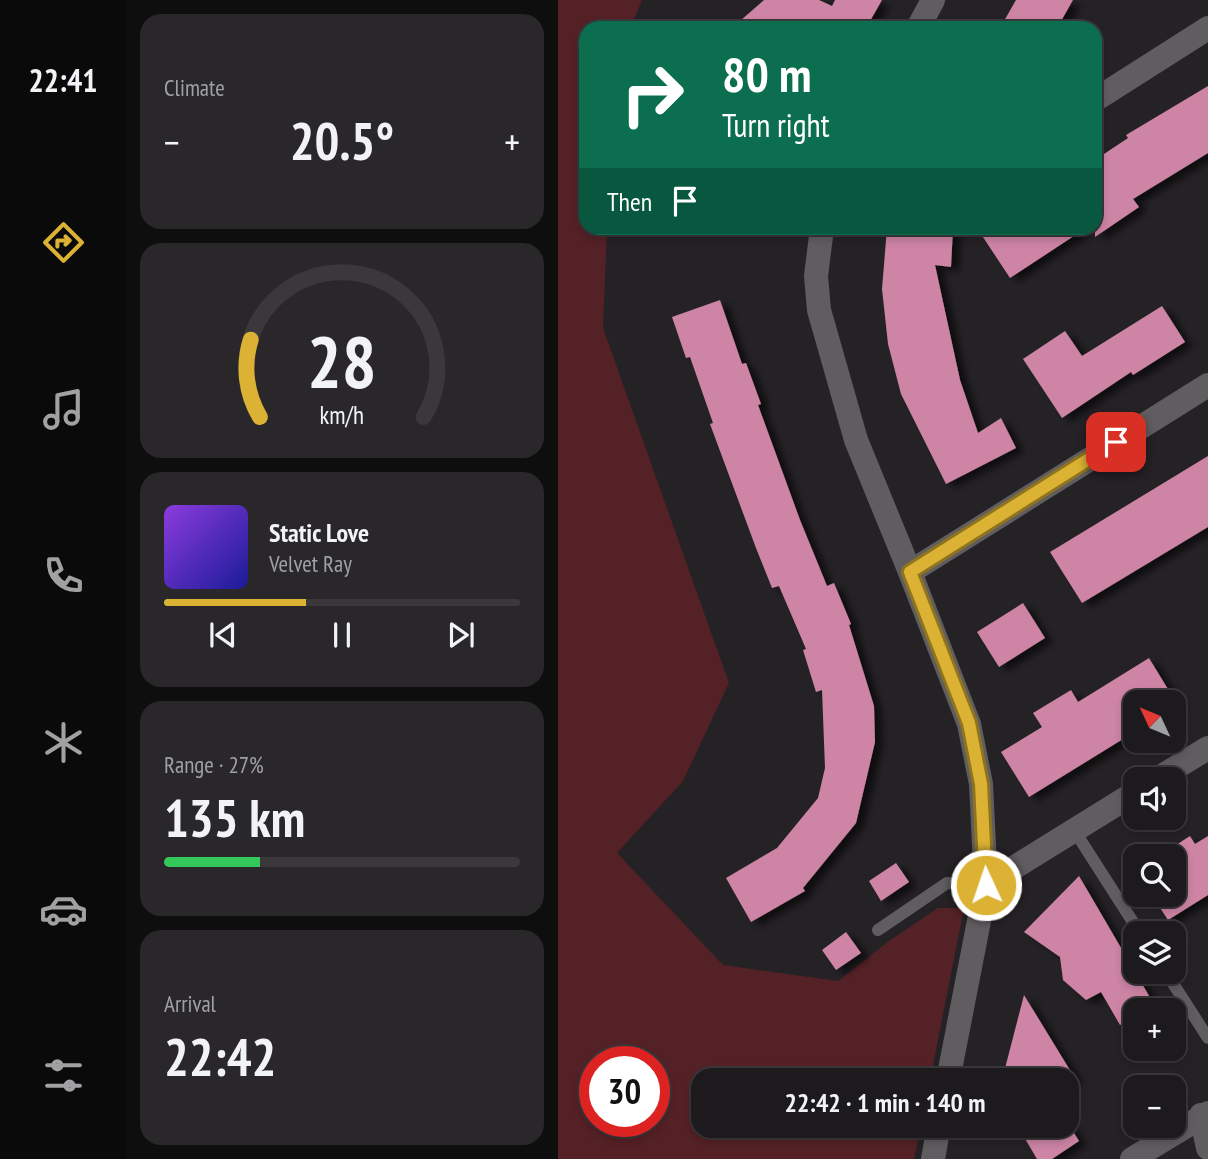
<!DOCTYPE html>
<html lang="en">
<head>
<meta charset="utf-8">
<style>
	:root { --surface:#1c1a1c; --page:#292729; --text:#f1f3f6; --muted:#a0a1a3; --line:#3a383b; --accent:#dbb233 }
	body { margin:0; font-family:"PT Sans Narrow",sans-serif; background:var(--page); color:var(--text); height:100vh; display:flex; flex-direction:column; font-size:26px; white-space:nowrap }
	* { box-sizing:border-box; margin:0 }
	p { font-size:23px; color:var(--muted) }
	.icon { flex:none; width:38px; height:38px; fill:none; stroke:currentColor; stroke-width:2; stroke-linecap:round; stroke-linejoin:round }
	.map { position:relative; flex:1; overflow:hidden }
	.sheet { display:flex; flex-direction:column; gap:14px; padding:14px; background:#0f0e0f; width:432px }
	.sheet>* { flex:none }
	.banner { position:absolute; left:21px; top:21px; width:523px; height:214px; border-radius:21px; box-shadow:0 4px 10px #0003,0 0 0 2px var(--line); background:#0b6e4f; color:#fff; overflow:hidden }
	.needle { width:46px; rotate:314deg }
	.buttons { position:absolute; left:565px; top:690px; display:grid; gap:14px }
	.buttons a { display:grid; place-items:center; width:63px; height:63px; border-radius:14px; background:var(--surface); box-shadow:0 4px 10px #0003,0 0 0 2px var(--line); font-size:35px }
	.speed { position:absolute; left:21px; top:1046px; display:flex; gap:14px; font-size:35px; font-weight:700; text-align:center }
	.speed>* { display:grid; place-content:center; width:91px; height:91px; border-radius:50%; background:var(--surface); box-shadow:0 4px 10px #0003,0 0 0 2px var(--line); line-height:1 }
	.speed .limit { border:10px solid #d22; background:#fff; color:#111 }
	.pin { position:absolute; display:grid; place-items:center; width:60px; height:60px; color:#fff; margin:-30px; border-radius:14px; box-shadow:0 4px 10px #0006 }
	.me { position:absolute; width:77px; margin:-38px; rotate:357deg; stroke-linejoin:round; filter:drop-shadow(0 0 5px #0008) }
	.turn { display:flex; align-items:center; gap:24px; height:147px; padding:0 28px; font-size:32px }
	.turn .icon { width:91px; height:91px; stroke-width:2.5 }
	.turn b { display:block; font-size:49px; line-height:60px }
	.then { display:flex; align-items:center; height:66px; padding:0 28px; background:#0003; gap:14px; font-size:26px }
	.big { font-size:52px; font-weight:600; line-height:1.1 }
	.sheet .card { flex:1; display:flex; flex-direction:column; justify-content:center; gap:10px; min-width:0; padding:0 24px; border-radius:21px; background:var(--page) }
	.sheet .dial { align-items:center; gap:0 }
	.dial svg { height:182px; overflow:visible; fill:none; stroke:var(--line); stroke-width:7; stroke-linecap:round; text-anchor:middle }
	.dial text { fill:var(--text); stroke:none }
	.song { display:flex; align-items:center; gap:21px }
	.cover { width:84px; height:84px; border-radius:10px; background:linear-gradient(135deg,hsl(270 70% 55%),hsl(240 70% 35%)) }
	.played { height:7px; border-radius:4px; background:linear-gradient(90deg,var(--accent) 40%,var(--line) 40%) }
	.keys { display:flex; justify-content:space-around; direction:ltr }
	.heat { display:flex; justify-content:space-between; align-items:center; font-size:38px; direction:ltr }
	.charge { height:10px; border-radius:5px; background:linear-gradient(90deg,#34c759 27%,var(--line) 0) }
	.trip { position:absolute; left:133px; top:1068px; width:388px; height:70px; border-radius:21px; background:var(--surface); box-shadow:0 4px 10px #0003,0 0 0 2px var(--line); font-weight:600; line-height:70px; text-align:center }
	main { display:flex; flex:1; min-height:0 }
	.menu { display:flex; flex-direction:column; width:126px; justify-content:space-around; align-items:center; background:#0b0a0b; color:var(--muted) }
	.menu .icon { width:49px; height:49px }
	.menu .on { color:var(--accent) }
	.menu b { font-size:32px; color:var(--text) }
	.map>svg:first-child { display:block }
	.green { fill:#542126; fill-rule:evenodd }
	.building { fill:#cd84a5; filter:url(#shadow) }
	.lines { fill:none; stroke-linecap:round; stroke-linejoin:round }
	.lane { stroke:#605d60; stroke-width:12 }
	.street { stroke:#605d60; stroke-width:24 }
	.route-casing { stroke:#8e7421; stroke-width:18 }
	.route { stroke:#dbb233; stroke-width:12 }
</style>
</head>
<body>
<main>
<nav class="menu">
<b>22:41</b>
<svg class="icon on" aria-label="directions" viewBox="0 0 24 24"><path d="M12 3l9 9-9 9-9-9zM9 14v-3h6M13 9l2 2-2 2"/></svg>
<svg class="icon" aria-label="music" viewBox="0 0 24 24"><path d="M9 18V5l10-2v13"/><circle cx="6" cy="18" r="3"/><circle cx="16" cy="16" r="3"/></svg>
<svg class="icon" aria-label="phone" viewBox="0 0 24 24"><path d="M5 4h4l2 5-3 2q2 4 5 5l2-3 5 2v4C11 20 4 13 5 4z"/></svg>
<svg class="icon" aria-label="climate" viewBox="0 0 24 24"><path d="M12 3v18M4 7l16 10M4 17L20 7"/></svg>
<svg class="icon" aria-label="car" viewBox="0 0 24 24"><path d="M5 17H2v-5l4-1 3-4h7l3 4 3 1v5h-3M9 17h6M6 11h13"/><circle cx="7" cy="17" r="2"/><circle cx="17" cy="17" r="2"/></svg>
<svg class="icon" aria-label="filters" viewBox="0 0 24 24"><path d="M4 7h16M4 17h16"/><circle cx="9" cy="7" r="2"/><circle cx="15" cy="17" r="2"/></svg>
</nav>
<section class="sheet">
<div class="card"><p>Climate</p>
<div class="heat"><a>−</a><b class="big">20.5°</b><a>+</a></div>
</div>
<div class="card dial"><svg viewBox="0 0 100 80">
<path d="M14 69A42 42 0 1 1 86 69"/>
<path d="M14 69A42 42 0 0 1 10 35" stroke="#dbb233"/>
<text x="50" y="56" font-size="32" font-weight="700">28</text>
<text x="50" y="72" font-size="11">km/h</text>
</svg></div>
<div class="card">
<div class="song"><i class="cover"></i><div><b>Static Love</b><p>Velvet Ray</p></div></div>
<div class="played"></div>
<div class="keys"><svg class="icon" aria-label="previous" viewBox="0 0 24 24"><path d="M18 5L8 12l10 7zM5 5v14"/></svg><svg class="icon" aria-label="pause" viewBox="0 0 24 24"><path d="M8 5v14M16 5v14"/></svg><svg class="icon" aria-label="next" viewBox="0 0 24 24"><path d="M6 5l10 7-10 7zM19 5v14"/></svg></div>
</div>
<div class="card"><p>Range · 27%</p><b class="big">135 km</b><div class="charge"></div></div>
<div class="card"><p>Arrival</p><b class="big">22:42</b></div>
</section>
<div class="map">
<svg width="650" height="1159" viewBox="0 0 650 1159">
	<defs>
		<filter id="shadow"><feDropShadow dx="8" dy="4.5" stdDeviation="3.5" flood-color="#0009"/></filter>
	</defs>
	<rect width="100%" height="100%" fill="#252225"/>
	<path class="green" d="M0 0H84L72 28H28V228H49L45 328 171 683 125 781 59 853 165 965 280 981 331 941 380 908H406L372 1080H145V1125H363L356 1159H0ZM37 1062H96V1122H37Z"/>
	<path class="building" d="M206 0H261L274 6 277 0H324L312 21 327 28H174Z
		M458 0H515L499 28H442Z
		M650 86V153L575 199 581 207 537 237V160L570 138 568 135Z
		M329 228H395L393 267 377 265 402 380 420 433 443 418 458 448 388 484 343 394 330 344 324 289Z
		M419 228H528L452 278Z
		M162 300 184 364 188 363 203 404 200 405 242 520 269 586 276 583 293 624 291 625 316 706 317 742 298 823 245 888 247 891 193 922 168 878 219 848 260 798 267 768 264 690 258 692 245 650 248 649 221 586 214 588 198 548 152 424 155 423 132 357 128 358 114 317Z
		M604 306 627 342 575 375 573 372 504 418 465 359 507 331 524 356Z
		M650 456V527L524 603 492 552Z
		M465 603 487 638 441 667 419 632Z
		M591 658 619 704 616 707V702H578V731L471 797 443 752 484 727 475 713 513 690 520 702Z
		M632 836 637 844 650 836V895L610 920 593 894H616V856H601Z
		M338 863 351 882 323 901 311 881Z
		M521 876 597 1006 590 1010H578V1016L562 1025 543 992 528 1000 505 980 502 957 466 932Z
		M288 932 303 953 278 970 264 950Z
		M466 995 518 1080H444Z
		M459 1125H511L521 1141 494 1159H479Z"/>
	<g class="lines">
		<path class="lane" d="M516 830 582 933
			M320 930 389 883 428 885
			M607 971 650 1038"/>
		<path class="street" d="M360 28 375 0
			M537 100 650 28
			M264 228 258 276 261 310 298 440 352 572 411 724 423 784 428 885 390 1080
			M352 572 650 385
			M599 779 650 748
			M428 885 578 792
			M643 1115 650 1148
			M375 1159 381 1125
			M574 1159 650 1113"/>
	</g>
	<g class="lines">
		<g class="route-casing">
			<path id="route" d="M428 885 423 784 411 723 352 572 558 442"/>
		</g>
		<use href="#route" class="route"/>
	</g>
</svg>
<div class="buttons">
<a><svg class="needle" viewBox="-14 -14 28 28"><path d="M0-13l5 13h-10z" fill="#e53935"/><path d="M0 13l5-13h-10z" fill="#a0a1a3"/></svg></a>
<a><svg class="icon" aria-label="sound" viewBox="0 0 24 24"><path d="M4 9h4l5-4v14l-5-4H4zM17 9q2 3 0 6"/></svg></a>
<a><svg class="icon" aria-label="search" viewBox="0 0 24 24"><circle cx="10" cy="10" r="6"/><path d="M15 15l6 6"/></svg></a>
<a><svg class="icon" aria-label="layers" viewBox="0 0 24 24"><path d="M12 4l9 5-9 5-9-5zM3 14l9 5 9-5"/></svg></a>
<a>+</a>
<a>−</a>
</div>
<div class="speed"><div class="limit">30</div></div>
<div class="pin" style="left:558px;top:442px;background:#d93025"><svg class="icon" aria-label="arrive" viewBox="0 0 24 24"><path d="M6 21V4h12l-3 4 3 4H6"/></svg></div>
<svg class="me" style="left:428px;top:885px" viewBox="-20 -20 40 40"><circle r="17" fill="#dbb233" stroke="#fff" stroke-width="3"/><path d="M0-11L8 9 0 5-8 9z" fill="#fff"/></svg>
<div class="trip">22:42 · 1 min · 140 m</div>
<div class="banner">
<div class="turn"><svg class="icon" aria-label="right" viewBox="0 0 24 24"><path d="M7 20v-9h11M14 6l5 5-5 5"/></svg><div><b>80 m</b>Turn right</div></div>
<div class="then">Then<svg class="icon" aria-label="arrive" viewBox="0 0 24 24"><path d="M6 21V4h12l-3 4 3 4H6"/></svg></div>
</div>
</div>
</main>
</body>
</html>
